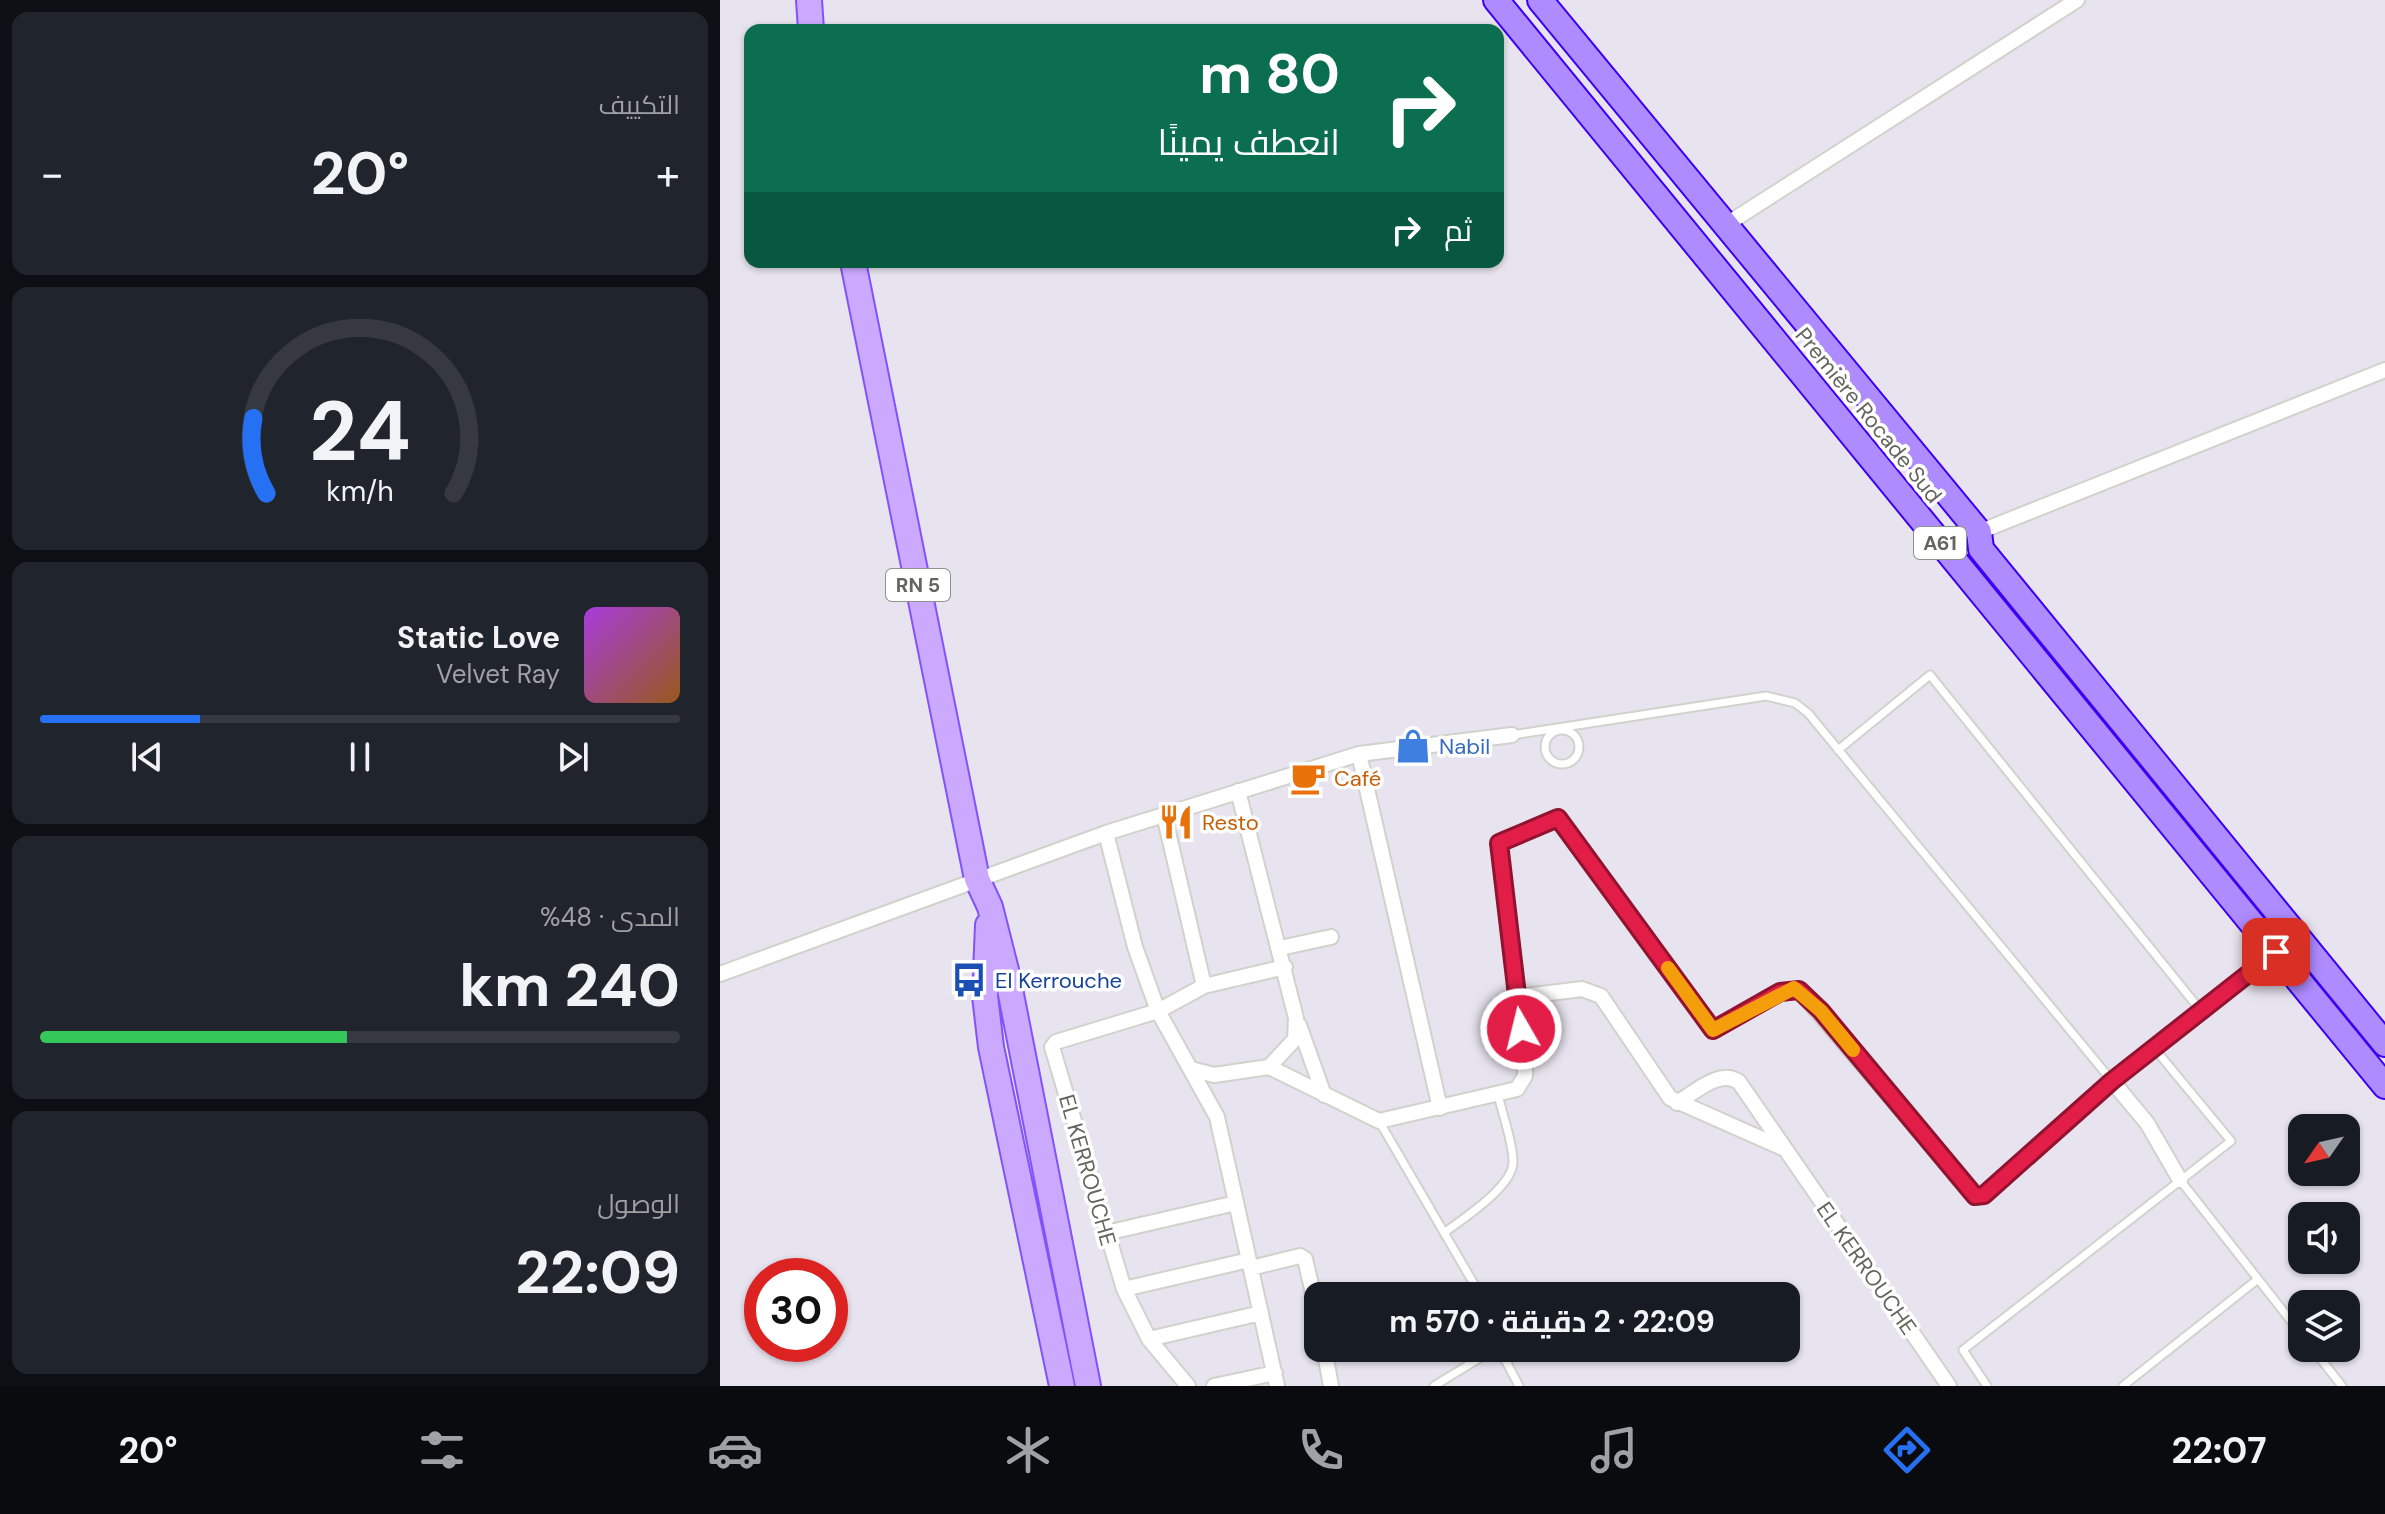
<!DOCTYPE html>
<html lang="ar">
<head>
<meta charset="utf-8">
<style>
	:root { --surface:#171b24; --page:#20242c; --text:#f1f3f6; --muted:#9ea1a6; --line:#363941; --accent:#2671f3 }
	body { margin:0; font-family:"DM Sans",Cairo,sans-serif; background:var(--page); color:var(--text); direction:rtl; height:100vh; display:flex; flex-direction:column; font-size:30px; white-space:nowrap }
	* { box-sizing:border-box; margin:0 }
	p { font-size:26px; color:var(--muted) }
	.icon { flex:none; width:44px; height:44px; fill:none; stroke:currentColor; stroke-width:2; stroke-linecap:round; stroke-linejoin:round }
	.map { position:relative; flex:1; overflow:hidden; direction:ltr }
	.panel { display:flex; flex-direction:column; gap:12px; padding:12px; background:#0d0f14; width:720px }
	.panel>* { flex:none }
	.hud { position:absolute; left:24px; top:24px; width:760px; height:244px; border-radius:16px; box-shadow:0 2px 6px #0004; direction:rtl; background:#0b6e4f; color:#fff; overflow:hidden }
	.needle { width:52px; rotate:236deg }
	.fabs { position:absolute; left:1568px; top:1114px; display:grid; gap:16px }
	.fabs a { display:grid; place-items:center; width:72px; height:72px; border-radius:16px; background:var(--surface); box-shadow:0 2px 6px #0004; font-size:40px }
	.speed { position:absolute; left:24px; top:1258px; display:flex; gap:16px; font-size:40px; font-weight:700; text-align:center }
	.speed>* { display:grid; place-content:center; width:104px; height:104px; border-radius:50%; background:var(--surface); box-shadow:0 2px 6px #0004; line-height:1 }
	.speed .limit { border:12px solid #d22; background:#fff; color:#111 }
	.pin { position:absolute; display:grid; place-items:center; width:68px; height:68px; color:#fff; margin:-34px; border-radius:16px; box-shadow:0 4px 12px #0006 }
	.me { position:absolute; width:88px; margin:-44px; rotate:352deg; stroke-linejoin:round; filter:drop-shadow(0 0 6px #0008) }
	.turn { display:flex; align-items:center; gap:28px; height:168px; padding:0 32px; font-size:36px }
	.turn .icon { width:104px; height:104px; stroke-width:2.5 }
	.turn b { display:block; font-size:56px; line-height:68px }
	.then { display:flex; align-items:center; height:76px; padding:0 32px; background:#0003; gap:16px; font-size:30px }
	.big { font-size:60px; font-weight:700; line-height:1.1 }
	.panel .widget { flex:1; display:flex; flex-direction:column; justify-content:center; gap:12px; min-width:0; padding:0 28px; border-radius:16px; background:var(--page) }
	.panel .dial { align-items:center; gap:0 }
	.dial svg { height:208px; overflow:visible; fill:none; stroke:var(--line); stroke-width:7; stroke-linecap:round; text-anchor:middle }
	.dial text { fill:var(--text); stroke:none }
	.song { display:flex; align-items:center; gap:24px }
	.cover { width:96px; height:96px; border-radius:12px; background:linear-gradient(135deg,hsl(280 70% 55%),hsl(30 70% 35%)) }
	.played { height:8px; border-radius:4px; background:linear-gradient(90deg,var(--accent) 25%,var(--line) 25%) }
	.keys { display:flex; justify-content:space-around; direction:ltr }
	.heat { display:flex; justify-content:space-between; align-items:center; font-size:44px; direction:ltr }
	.charge { height:12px; border-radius:6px; background:linear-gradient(90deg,#34c759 48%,var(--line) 0) }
	.trip { position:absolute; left:584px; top:1282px; width:496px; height:80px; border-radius:16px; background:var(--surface); box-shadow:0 2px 6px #0004; font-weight:700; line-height:80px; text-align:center; direction:rtl }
	.tabs { display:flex; height:128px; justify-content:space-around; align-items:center; background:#090b0e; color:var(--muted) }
	.tabs .icon { width:56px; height:56px }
	.tabs .active { color:var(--accent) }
	.tabs b { font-size:36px; color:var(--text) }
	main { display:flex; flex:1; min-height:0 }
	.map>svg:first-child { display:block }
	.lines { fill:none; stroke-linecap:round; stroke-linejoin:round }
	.service-casing { stroke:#d0d2cb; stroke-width:11 }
	.minor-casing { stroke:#d0d2cb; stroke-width:18 }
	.primary-casing { stroke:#8153fa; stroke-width:28 }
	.motorway-casing { stroke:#3c00f3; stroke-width:28 }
	.service { stroke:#fff; stroke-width:7 }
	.minor { stroke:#fff; stroke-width:14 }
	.primary { stroke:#cba9ff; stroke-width:24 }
	.motorway { stroke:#ae8bff; stroke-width:24 }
	.route-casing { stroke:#92132f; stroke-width:20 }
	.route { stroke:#e11d48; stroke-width:14 }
	.slow { stroke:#f59e0b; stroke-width:14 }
	.labels { text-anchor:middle; stroke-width:7; stroke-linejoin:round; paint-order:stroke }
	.shield { fill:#fff; stroke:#92938d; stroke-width:2 }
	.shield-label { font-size:20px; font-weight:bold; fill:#64655c }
	.street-label { font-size:22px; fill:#64655c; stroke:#fff }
	.shop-label { font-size:22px; fill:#366cbe; stroke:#fff; text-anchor:start }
	.food-label { font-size:22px; fill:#c56008; stroke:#fff; text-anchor:start }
	.transit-label { font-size:22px; fill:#164399; stroke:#fff; text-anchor:start }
</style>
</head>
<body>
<main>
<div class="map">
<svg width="1665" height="1386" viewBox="0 0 1665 1386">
	<rect width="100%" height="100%" fill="#e8e4ef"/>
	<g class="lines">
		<g class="service-casing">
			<path id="service" d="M825 747a17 17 0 1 1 34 0a17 17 0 1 1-34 0Z
				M792 735 1046 696 1075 703 1088 713 1392 1081 1551 956
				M1118 750 1210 675 1481 1011
				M659 1121 761 1296
				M1460 1180 1582 1335
				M724 1233C742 1219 793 1187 793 1162 793 1141 782 1114 778 1094
				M779 1348 799 1386
				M1592 1348 1622 1386
				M714 1386 776 1348
				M1267 1386 1243 1350 1511 1141 1434 1048
				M1403 1386 1538 1279"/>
		</g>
		<g class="minor-casing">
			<path id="minor" d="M1007 224 1357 0
				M1259 532 1665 370
				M639 754 720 1108
				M518 791 576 1018 575 1039 549 1067
				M444 815 484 986
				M386 833 415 947 438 1011 497 1117 557 1386
				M560 948 611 937
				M0 974 386 833 639 754 792 735
				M797 997 862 989 881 996 950 1098 1065 1149
				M579 1025 604 1095
				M471 1069 494 1075 549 1067 659 1121 797 1089 805 1076V1060L779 843 838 818 993 1030 1060 992 1079 990 1255 1196 1264 1195 1392 1081 1427 1123 1460 1180
				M957 1103C974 1093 1000 1068 1019 1082L1229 1386
				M386 1233 516 1203
				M531 1268 580 1256 585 1259 598 1314
				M404 1289 529 1260
				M429 1339 541 1313
				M604 1348 611 1386
				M468 1386 429 1339 404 1289 332 1047 336 1042 438 1011 484 986 565 967
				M494 1386 555 1373"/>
		</g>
		<g class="primary-casing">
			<path id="primary" d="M89 0 91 30
				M133 262 257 879 270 907 287 974 368 1386
				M268 925 265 996 271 1047 342 1386"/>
		</g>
		<g class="motorway-casing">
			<path id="motorway" d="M776 0 1665 1086
				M820 0 1259 532 1261 549 1665 1044"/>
		</g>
		<use href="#service" class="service"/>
		<use href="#minor" class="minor"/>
		<use href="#primary" class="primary"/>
		<use href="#motorway" class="motorway"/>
	</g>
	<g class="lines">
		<g class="route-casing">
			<path id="route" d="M801 1029 779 843 838 818 993 1030 1060 992 1079 990 1101 1011 1255 1196 1264 1195 1392 1081 1556 952"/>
		</g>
		<use href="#route" class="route"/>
		<path class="slow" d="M948 968 993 1030 1074 988 1101 1011 1133 1050"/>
	</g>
	<defs>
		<g id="shop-bare" transform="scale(2.76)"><path d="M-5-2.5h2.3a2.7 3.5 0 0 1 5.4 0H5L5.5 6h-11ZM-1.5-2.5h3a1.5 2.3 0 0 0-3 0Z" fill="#3f7fe0" stroke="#fff" stroke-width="2.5" paint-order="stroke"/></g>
		<g id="cafe-bare" transform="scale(2.76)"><path d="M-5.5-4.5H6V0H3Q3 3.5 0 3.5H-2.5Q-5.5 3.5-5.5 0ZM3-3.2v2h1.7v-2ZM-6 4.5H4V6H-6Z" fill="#e8710a" stroke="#fff" stroke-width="2.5" paint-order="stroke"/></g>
		<g id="restaurant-bare" transform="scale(2.76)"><path d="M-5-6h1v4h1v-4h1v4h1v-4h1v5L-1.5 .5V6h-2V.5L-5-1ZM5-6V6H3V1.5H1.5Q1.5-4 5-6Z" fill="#e8710a" stroke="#fff" stroke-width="2.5" paint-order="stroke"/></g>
		<g id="bus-bare" transform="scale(2.76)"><path d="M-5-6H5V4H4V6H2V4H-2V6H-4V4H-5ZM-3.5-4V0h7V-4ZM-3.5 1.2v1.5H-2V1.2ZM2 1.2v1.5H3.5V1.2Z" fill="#1a4fb4" stroke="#fff" stroke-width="2.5" paint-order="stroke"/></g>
	</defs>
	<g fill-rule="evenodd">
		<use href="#shop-bare" x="693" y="746"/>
		<use href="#cafe-bare" x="588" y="778"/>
		<use href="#restaurant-bare" x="456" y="822"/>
		<use href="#bus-bare" x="249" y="980"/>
	</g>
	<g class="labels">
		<g class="shield">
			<rect x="1194" y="527" width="52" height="32" rx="6"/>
			<rect x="166" y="569" width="64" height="32" rx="6"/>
		</g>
		<g class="shield-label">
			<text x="1220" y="550">A61</text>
			<text x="198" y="592">RN 5</text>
		</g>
		<g class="street-label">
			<text transform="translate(1149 415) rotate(51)" y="8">Première Rocade Sud</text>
			<text transform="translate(368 1170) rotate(74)" y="8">EL KERROUCHE</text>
			<text transform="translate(1147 1268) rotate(55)" y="8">EL KERROUCHE</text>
		</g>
		<g class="shop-label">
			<text x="719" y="754">Nabil</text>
		</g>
		<g class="food-label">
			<text x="614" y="786">Café</text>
			<text x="482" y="830">Resto</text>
		</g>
		<g class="transit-label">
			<text x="275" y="988">El Kerrouche</text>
		</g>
	</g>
</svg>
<div class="fabs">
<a><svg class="needle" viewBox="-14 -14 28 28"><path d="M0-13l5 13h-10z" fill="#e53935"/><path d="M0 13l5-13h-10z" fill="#9ea1a6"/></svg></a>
<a><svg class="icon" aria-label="sound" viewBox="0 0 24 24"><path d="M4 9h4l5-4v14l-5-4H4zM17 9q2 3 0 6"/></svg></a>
<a><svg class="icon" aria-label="layers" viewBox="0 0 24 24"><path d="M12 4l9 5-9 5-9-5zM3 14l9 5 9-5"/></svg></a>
</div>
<div class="speed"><div class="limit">30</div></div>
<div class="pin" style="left:1556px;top:952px;background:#d93025"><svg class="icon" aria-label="arrive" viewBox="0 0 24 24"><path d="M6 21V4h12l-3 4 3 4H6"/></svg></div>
<svg class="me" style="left:801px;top:1029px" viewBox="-20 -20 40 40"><circle r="17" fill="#e11d48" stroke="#fff" stroke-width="3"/><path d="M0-11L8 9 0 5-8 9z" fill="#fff"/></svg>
<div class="trip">22:09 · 2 دقيقة · 570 m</div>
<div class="hud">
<div class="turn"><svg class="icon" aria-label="right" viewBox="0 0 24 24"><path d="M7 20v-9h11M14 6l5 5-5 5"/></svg><div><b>80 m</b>انعطف يمينًا</div></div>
<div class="then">ثم<svg class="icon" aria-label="right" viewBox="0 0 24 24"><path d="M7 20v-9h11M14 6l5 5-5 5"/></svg></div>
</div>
</div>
<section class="panel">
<div class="widget"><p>التكييف</p>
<div class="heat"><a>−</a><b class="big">20°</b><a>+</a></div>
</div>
<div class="widget dial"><svg viewBox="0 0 100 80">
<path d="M14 69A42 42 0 1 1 86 69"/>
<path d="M14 69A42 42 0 0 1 9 40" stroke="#2671f3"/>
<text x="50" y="56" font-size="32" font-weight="700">24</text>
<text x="50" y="72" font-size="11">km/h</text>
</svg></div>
<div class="widget">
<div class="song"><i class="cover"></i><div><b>Static Love</b><p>Velvet Ray</p></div></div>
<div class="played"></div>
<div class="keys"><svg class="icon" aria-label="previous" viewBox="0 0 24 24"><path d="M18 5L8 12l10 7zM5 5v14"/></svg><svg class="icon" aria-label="pause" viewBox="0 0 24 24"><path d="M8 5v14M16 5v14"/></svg><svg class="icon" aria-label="next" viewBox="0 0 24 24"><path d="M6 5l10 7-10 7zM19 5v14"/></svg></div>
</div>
<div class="widget"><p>المدى · 48%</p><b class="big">240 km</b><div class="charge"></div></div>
<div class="widget"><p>الوصول</p><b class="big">22:09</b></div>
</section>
</main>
<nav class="tabs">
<b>22:07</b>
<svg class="icon active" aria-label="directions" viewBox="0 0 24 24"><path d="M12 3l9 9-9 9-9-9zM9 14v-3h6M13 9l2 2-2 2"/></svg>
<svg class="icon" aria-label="music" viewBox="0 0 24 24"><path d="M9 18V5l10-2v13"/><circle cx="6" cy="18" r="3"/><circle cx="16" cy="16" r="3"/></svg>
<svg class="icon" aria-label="phone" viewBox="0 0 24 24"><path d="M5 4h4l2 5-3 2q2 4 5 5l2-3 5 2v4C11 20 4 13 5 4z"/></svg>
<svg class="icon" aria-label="climate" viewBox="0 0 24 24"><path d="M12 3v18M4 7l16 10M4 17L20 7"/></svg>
<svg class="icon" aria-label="car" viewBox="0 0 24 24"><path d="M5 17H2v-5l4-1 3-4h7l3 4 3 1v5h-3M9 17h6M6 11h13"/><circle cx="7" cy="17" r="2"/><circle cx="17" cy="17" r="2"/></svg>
<svg class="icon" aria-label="filters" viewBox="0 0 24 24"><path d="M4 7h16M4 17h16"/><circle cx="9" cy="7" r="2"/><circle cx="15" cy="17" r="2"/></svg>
<b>20°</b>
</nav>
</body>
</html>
